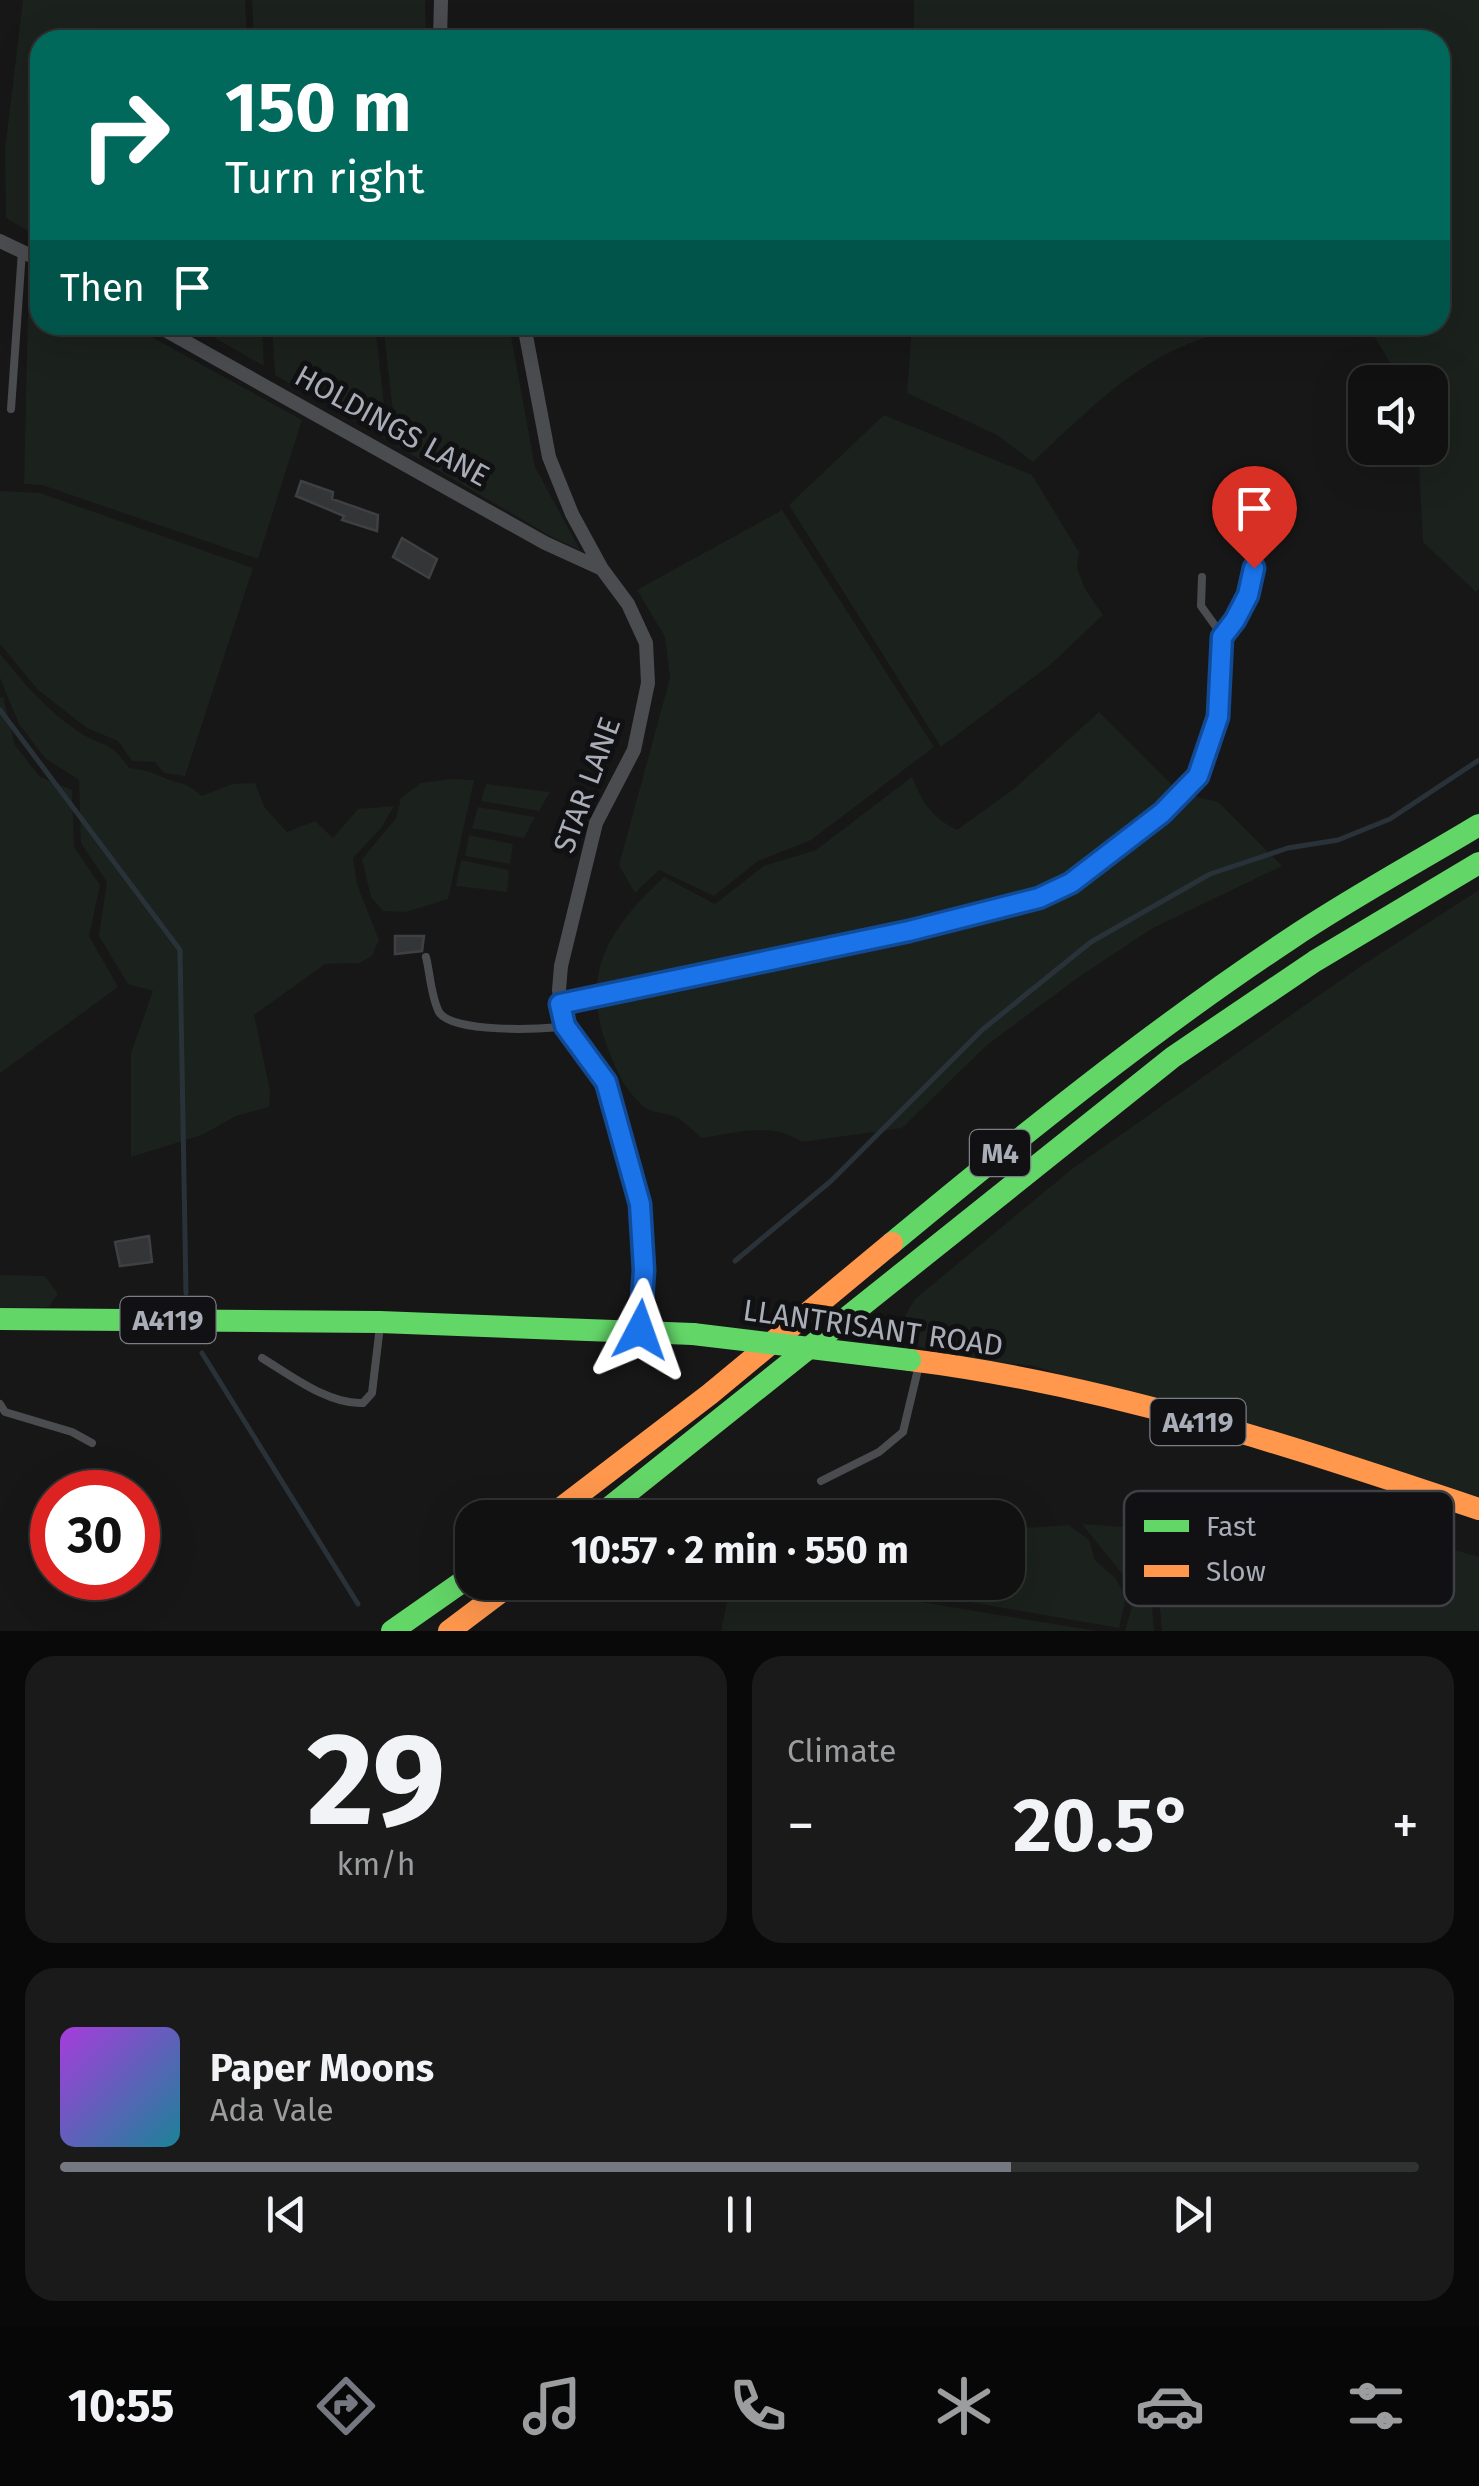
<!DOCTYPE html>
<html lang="en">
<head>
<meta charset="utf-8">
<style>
	:root { --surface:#111; --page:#1a1a1a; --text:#f1f3f6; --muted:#9c9d9f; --line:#303131; --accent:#757880 }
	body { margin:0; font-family:"Fira Sans",sans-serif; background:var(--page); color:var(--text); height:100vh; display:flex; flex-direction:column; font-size:38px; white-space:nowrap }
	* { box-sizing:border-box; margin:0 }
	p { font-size:32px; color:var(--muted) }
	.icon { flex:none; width:55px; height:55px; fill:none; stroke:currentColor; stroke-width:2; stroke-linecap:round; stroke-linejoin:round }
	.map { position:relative; height:1631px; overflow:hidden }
	.panel { display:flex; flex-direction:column; gap:25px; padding:25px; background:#090909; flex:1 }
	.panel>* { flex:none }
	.top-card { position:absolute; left:30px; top:30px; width:1420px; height:305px; border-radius:30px; box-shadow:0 10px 40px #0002,0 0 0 2px var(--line); background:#00695c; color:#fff; overflow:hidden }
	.controls { position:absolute; left:1348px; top:365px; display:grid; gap:20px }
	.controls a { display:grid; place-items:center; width:100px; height:100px; border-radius:20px; background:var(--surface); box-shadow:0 10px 40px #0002,0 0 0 2px var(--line); font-size:50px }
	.speed { position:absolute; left:30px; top:1470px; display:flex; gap:20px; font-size:50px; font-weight:700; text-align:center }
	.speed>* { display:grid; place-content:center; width:130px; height:130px; border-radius:50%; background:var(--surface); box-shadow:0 10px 40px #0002,0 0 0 2px var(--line); line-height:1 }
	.speed .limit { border:15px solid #d22; background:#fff; color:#111 }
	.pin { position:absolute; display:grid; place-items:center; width:85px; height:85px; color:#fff; margin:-102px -42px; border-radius:50% 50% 50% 0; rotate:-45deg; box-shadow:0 0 10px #0007 }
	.pin .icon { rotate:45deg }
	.me { position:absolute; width:110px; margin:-55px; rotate:4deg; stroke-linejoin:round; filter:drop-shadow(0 0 8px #0008) }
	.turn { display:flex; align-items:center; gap:35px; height:210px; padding:0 30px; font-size:45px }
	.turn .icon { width:130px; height:130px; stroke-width:2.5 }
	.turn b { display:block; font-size:70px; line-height:85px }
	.then { display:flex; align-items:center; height:95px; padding:0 30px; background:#0003; gap:20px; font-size:38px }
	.big { font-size:75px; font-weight:700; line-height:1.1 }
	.panel .tile { flex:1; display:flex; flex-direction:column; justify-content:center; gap:15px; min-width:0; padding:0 35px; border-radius:30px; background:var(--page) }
	.panel .dial { align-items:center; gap:0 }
	.dial b { font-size:130px; line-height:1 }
	.song { display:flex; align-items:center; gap:30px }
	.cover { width:120px; height:120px; border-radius:15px; background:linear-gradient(135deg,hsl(280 70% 55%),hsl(190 70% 35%)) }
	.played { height:10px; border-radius:5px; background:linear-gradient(90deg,var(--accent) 70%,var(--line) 70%) }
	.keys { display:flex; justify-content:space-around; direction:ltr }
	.heat { display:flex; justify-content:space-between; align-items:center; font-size:55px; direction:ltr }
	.panel .tiles { flex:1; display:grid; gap:25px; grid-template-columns:1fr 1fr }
	.tile:last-child { grid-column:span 2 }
	.trip { position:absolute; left:455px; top:1500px; width:570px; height:100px; border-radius:30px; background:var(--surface); box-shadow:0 10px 40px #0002,0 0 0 2px var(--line); font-weight:700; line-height:100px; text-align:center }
	.tabs { display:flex; height:160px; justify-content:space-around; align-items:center; background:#070707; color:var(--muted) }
	.tabs .icon { width:70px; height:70px }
	.tabs .active { color:var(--accent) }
	.tabs b { font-size:45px; color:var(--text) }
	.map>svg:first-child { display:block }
	.green { fill:#1b211c }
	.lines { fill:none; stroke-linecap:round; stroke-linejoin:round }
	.stream { stroke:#2a3239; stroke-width:5 }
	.building { fill:#343537; stroke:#3f4043; stroke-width:2.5 }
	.lane { stroke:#4b4c50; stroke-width:8 }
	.street { stroke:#4b4c50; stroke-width:14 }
	.fast { stroke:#63d668; stroke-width:22 }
	.slow { stroke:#ff974d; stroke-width:22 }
	.fast-bridge { stroke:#63d668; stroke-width:22 }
	.route-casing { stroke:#114b97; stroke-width:25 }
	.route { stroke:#1a73e8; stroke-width:18 }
	.labels { text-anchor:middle; stroke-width:10; stroke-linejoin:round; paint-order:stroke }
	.shield { fill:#111113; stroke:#7b7e86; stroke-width:2.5 }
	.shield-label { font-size:28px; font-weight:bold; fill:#a8adb8 }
	.street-label { font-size:30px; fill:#a8adb8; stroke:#111113 }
	.key { fill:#111113; stroke:#3e4045; stroke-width:2.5 }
	.key-label { font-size:28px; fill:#a8adb8 }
</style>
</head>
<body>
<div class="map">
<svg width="1479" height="1631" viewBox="0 0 1479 1631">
	<rect width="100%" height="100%" fill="#171717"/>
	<path class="green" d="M23 0H245L247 40H40V238L6 218 5 150Z
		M252 0H425L426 40H254Z
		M914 0H1479V589L1476 592 1423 542 1418 448H1430V382H1402L1367 325H1440V40H914Z
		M29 269 40 275V325H130L302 420 258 559 42 485 24 484Z
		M192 325H262L264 366Z
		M272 325H375L388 440 275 375Z
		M383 325H509L535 467 580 550 550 536 397 446Z
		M912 325H1264C1158 337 1107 393 1033 462L997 435 907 393Z
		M884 415 1032 475 1079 552 1077 568 1085 589 1103 615 1050 665 941 747 789 505Z
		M0 491 40 493 253 568 185 776 164 773 155 762 132 761 118 741 87 728 38 690 0 644Z
		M782 510 934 747 811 840 758 861 714 896 659 870 635 893 619 865 670 678 665 637 637 590Z
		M0 654C24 683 47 711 79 732 105 749 108 738 129 768 144 769 150 772 163 777 182 786 182 779 202 796L232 784 255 783 265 808 287 832 315 821 333 838 358 809 394 806 382 827 353 858 357 884 379 940 372 956 359 963 325 964 254 1015 270 1090 269 1107 236 1116 202 1135 131 1157V1053L153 991 128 984 99 936 107 882 81 843 79 780 45 758 19 724 0 678Z
		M3 696 15 745 40 777 72 790 74 847 100 885 89 936 118 987 0 1073V698Z
		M1099 712 1169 782 1190 795 1218 802 1282 866 1153 928 1079 977 987 1045 902 1128 802 1142C771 1121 737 1133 702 1138 694 1132 687 1124 678 1118 667 1112 652 1114 643 1106 626 1091 618 1074 610 1054 578 976 606 931 664 877L715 904 764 866 816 850 912 777C923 803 931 817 957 830L1015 788Z
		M450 779 474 780 448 899 406 912 383 911 371 897 362 859 396 818 401 798 421 783Z
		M486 784 550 792 539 811 481 801Z
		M478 807 535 817 524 838 472 828Z
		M469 835 513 844 510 864 465 856Z
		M461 860 509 870 507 892 456 886Z
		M1479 890V1497L1259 1426 1109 1390 1034 1366 962 1358 913 1345 896 1331 915 1299 1072 1169 1358 968Z
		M0 1275 45 1276 58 1294 49 1307 0 1308Z
		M1082 1524 1124 1527 1150 1581 1154 1631H1125L1134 1599 1127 1580Z
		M1069 1525 1089 1540 1095 1560 1116 1579 1126 1597 1119 1628 861 1583 1008 1582V1529Z
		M1347 1526 1380 1528 1479 1557V1631H1162C1158 1583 1158 1569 1130 1529L1237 1533Z
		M731 1582 806 1583 1097 1631H721Z"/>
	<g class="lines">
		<path class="stream" d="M0 710 180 950 186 1293
			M735 1261 831 1181 982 1030 1091 942 1210 874 1288 848 1338 840 1390 819 1479 760
			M202 1353 358 1604"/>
	</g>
	<path class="building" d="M301 481 333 492 332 499 378 515 377 531 342 520 344 516 296 496Z
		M402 538 437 559 429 578 393 557Z
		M395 936H424L422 951 395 954Z
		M149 1236 152 1262 120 1266 115 1242Z"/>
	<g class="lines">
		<path class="lane" d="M11 409 22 251
			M1222 637C1239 615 1247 594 1254 567
			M426 957C430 973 431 997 439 1012 451 1033 543 1030 565 1026
			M560 1004 909 931 1039 898 1071 883 1162 813 1197 776 1218 717 1222 645 1219 631 1201 606 1202 577
			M262 1358C290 1375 329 1405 363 1403L372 1393 380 1326
			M0 1404 5 1412 72 1432 92 1443
			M821 1481 879 1452 903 1432 919 1365"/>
		<path class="street" d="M440 40 441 0
			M0 241 40 260
			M156 325 545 543 602 569
			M524 325 549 457 572 514 602 569 628 604 646 643 648 683 634 750 596 823 561 966 559 990 565 1026 606 1082 641 1204 644 1270 640 1330"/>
		<path class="fast" d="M892 1243C1021 1136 1151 1031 1290 939 1351 898 1416 863 1479 825
			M0 1319 380 1322 693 1334
			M596 1518 1173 1057 1315 961 1479 863
			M392 1631 472 1575"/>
		<path class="slow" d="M910 1360C1104 1384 1294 1447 1479 1509
			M548 1518 710 1394 892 1243
			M449 1631 514 1582"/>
		<path class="fast-bridge" d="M693 1334 910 1360"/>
	</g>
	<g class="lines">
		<g class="route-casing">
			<path id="route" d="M640 1330 644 1270 640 1204 606 1082 565 1026 560 1004 909 931 1039 898 1071 883 1162 813 1198 776 1218 717 1222 637 1235 620 1248 595 1254 568"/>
		</g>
		<use href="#route" class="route"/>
	</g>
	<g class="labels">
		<g class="shield">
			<rect x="970" y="1130" width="60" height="46" rx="8"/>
			<rect x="120.5" y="1297" width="95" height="46" rx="8"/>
			<rect x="1150.5" y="1399" width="95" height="46" rx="8"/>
		</g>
		<g class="shield-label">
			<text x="1000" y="1163">M4</text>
			<text x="168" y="1330">A4119</text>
			<text x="1198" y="1432">A4119</text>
		</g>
		<g class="street-label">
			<text transform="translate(392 426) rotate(29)" y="10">HOLDINGS LANE</text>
			<text transform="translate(587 785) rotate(-70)" y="10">STAR LANE</text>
			<text transform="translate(873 1328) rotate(8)" y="10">LLANTRISANT ROAD</text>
		</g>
	</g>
	<rect x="1124" y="1491" width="330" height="115" rx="15" class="key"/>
	<rect x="1144" y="1520" width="45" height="12" fill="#63d668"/>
	<rect x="1144" y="1565" width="45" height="12" fill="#ff974d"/>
	<g class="key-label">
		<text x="1206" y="1536">Fast</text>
		<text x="1206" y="1581">Slow</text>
	</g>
</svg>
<div class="controls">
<a><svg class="icon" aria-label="sound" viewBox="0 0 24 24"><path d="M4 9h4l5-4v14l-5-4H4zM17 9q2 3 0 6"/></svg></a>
</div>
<div class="speed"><div class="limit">30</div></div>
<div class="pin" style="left:1254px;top:568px;background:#d93025"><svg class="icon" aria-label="arrive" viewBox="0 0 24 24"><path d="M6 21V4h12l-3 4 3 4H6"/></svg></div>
<svg class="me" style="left:640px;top:1330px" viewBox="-20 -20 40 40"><path d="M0-17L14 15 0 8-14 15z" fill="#1a73e8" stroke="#fff" stroke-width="4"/></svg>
<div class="trip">10:57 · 2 min · 550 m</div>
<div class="top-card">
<div class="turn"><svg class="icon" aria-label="right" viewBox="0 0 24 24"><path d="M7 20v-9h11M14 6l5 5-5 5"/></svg><div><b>150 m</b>Turn right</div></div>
<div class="then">Then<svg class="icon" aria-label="arrive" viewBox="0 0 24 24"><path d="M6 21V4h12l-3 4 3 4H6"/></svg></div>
</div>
</div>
<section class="panel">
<div class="tiles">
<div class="tile dial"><b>29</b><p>km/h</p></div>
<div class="tile"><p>Climate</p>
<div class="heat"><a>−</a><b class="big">20.5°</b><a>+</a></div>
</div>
<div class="tile">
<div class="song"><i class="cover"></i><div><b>Paper Moons</b><p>Ada Vale</p></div></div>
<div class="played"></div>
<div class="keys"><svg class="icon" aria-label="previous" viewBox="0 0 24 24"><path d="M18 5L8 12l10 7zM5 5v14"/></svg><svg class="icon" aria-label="pause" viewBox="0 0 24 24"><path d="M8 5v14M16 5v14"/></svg><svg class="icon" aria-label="next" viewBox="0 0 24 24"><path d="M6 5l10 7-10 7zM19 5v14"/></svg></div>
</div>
</div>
</section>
<nav class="tabs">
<b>10:55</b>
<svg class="icon active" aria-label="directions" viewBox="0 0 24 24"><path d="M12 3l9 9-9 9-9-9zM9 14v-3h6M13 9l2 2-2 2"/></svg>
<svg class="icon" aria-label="music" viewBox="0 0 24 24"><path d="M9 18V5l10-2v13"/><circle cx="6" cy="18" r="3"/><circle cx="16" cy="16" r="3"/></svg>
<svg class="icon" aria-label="phone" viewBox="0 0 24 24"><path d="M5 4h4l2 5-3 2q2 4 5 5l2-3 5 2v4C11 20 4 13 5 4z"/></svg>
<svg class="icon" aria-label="climate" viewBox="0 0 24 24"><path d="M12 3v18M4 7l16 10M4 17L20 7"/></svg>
<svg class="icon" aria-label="car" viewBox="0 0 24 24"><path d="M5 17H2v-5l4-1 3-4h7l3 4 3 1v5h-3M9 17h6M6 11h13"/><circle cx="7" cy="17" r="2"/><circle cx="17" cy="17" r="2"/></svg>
<svg class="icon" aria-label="filters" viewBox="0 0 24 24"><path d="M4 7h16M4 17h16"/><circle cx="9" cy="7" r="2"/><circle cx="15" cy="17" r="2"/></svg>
</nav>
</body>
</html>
